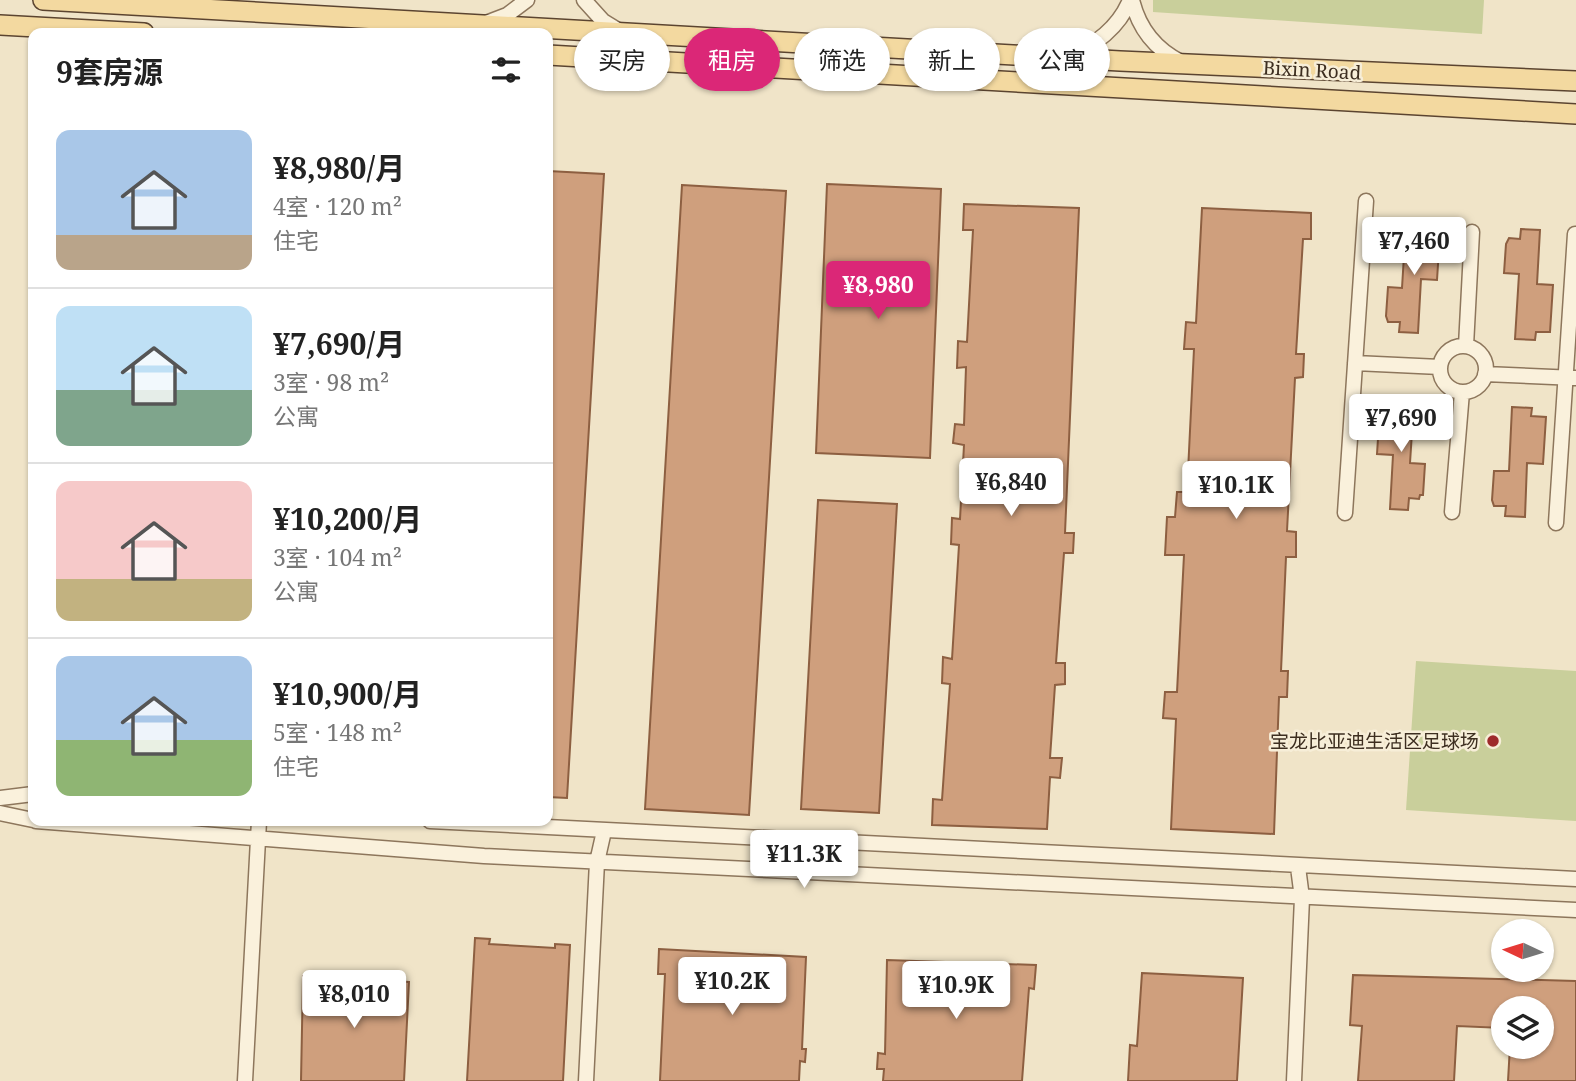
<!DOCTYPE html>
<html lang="zh">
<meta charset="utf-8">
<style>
:root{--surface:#fff;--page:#f2f2f2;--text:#222;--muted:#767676;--line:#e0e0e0;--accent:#db2777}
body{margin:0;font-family:"Noto Serif","Noto Sans SC",serif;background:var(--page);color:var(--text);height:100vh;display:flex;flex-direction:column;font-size:26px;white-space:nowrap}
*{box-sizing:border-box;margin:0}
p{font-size:23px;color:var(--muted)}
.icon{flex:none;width:38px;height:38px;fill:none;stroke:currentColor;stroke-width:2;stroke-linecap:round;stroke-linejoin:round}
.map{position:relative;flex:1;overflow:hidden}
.sheet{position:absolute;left:28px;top:28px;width:525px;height:798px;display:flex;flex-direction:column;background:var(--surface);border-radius:14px;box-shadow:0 2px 5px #0004}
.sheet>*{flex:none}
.hud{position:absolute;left:574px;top:28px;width:665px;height:63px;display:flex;gap:14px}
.needle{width:46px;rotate:274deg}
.controls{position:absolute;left:1491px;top:919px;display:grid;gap:14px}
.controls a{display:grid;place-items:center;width:63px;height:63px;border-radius:50%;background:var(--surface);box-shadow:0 2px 5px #0004;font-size:35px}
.price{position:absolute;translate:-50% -60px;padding:0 16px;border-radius:7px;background:#fff;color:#222;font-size:23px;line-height:46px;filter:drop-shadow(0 2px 4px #0008)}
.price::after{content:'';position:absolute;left:50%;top:42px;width:21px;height:16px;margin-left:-10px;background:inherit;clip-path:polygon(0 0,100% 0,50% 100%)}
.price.selected{background:var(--accent);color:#fff}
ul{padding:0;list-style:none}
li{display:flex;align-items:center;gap:21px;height:175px;padding:0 28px}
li+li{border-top:2px solid var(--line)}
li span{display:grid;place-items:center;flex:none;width:196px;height:140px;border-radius:14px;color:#555}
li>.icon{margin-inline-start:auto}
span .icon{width:84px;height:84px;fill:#fffc;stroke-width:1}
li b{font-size:30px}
h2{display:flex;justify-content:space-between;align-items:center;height:84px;padding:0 28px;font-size:30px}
.tag{padding:0 24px;border-radius:32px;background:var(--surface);box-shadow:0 2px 5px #0004;font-size:24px;line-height:63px}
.tag.selected{background:var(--accent);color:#fff}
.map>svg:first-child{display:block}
</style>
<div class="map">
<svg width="1576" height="1081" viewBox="0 0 1576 1081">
<rect width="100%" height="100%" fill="#f0e4c8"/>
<path fill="#c9cf9b" d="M1153,0H1484L1482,34L1153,12Z
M1416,661L1576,671V821L1406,810Z"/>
<path fill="#cf9f7d" stroke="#8d5f41" stroke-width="2" d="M548,171L604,174L567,798L548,797Z
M827,184L941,189L930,458L816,453Z
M682,185L786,191L749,815L645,809Z
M964,204L1079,208L1065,533H1074L1073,553H1064L1056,663H1065V684L1055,685L1050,758H1062L1060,778L1050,777L1047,829L932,825L933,799L942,800L950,684L942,683L943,657L952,659L959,545L951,544L952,518L960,519L964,445L953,443L955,424L964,425L966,367L957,368L958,341L967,342L973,230H963Z
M1202,208L1311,213V239H1303L1296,354H1304L1303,377L1295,378L1287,531L1296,532V557H1286L1281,671H1288L1287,697H1279L1274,834L1171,829L1176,719L1163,718L1165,692H1177L1184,555H1165L1167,517H1175L1177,492H1187L1194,349H1184L1186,322L1196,323Z
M1406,223L1426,224L1425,233H1440L1437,280L1421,279L1418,333L1399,332L1400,322H1388L1386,316L1388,287L1402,288Z
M1521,229L1540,230L1537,284L1553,285L1550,332H1536L1535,340L1515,339L1519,274L1504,273L1506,244L1509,238L1520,239Z
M1395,400L1414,401L1410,463L1425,464L1423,495H1420L1419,499L1409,498L1408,510L1390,509L1393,455L1377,454L1380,408L1394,409Z
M1512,407L1532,408L1531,416L1546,417L1543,464L1527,463L1525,517L1505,516L1506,506H1494L1492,500L1494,471H1509Z
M818,500L897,504L879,813L801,809Z
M475,938L490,939L489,944L555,948V944L570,945L563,1081H467Z
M659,949L806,957L802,1049H806L805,1062L800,1061L799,1081H660L665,974H658Z
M887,960L1036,965L1034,989L1029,988L1022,1081H883L884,1069H877L878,1053L885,1054Z
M1142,973L1243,978L1237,1081H1128L1130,1045L1137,1046Z
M1353,975L1576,981V1081H1508L1510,1046H1542V1008H1503V1028L1457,1026L1454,1081H1358L1362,1026L1350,1025Z
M303,976L409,982L404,1081H301Z"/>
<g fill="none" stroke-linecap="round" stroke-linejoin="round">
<defs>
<path id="minor" d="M584,0L603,21L621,32
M1132,0C1139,29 1155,49 1181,62
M486,23L507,15L527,0
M1068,56C1095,46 1119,27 1130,0
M1466,346L1472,232
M1440 369a23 23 0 1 1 46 0a23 23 0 1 1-46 0Z
M1355,363L1440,367
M1485,374L1576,378
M1452,512L1462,392
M1345,513L1366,201
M1556,523L1575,234
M0,798L33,794
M0,813L33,820
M36,821L484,856L1576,910
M430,821L1576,879
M245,1081L259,821
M586,1081L597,862L604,831
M1294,1081L1302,898L1298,867"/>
<path id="major" d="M43,0L1120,61L1576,81
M0,25L144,33
M548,55L1576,114"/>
</defs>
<use href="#minor" stroke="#8d765c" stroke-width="17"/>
<use href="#major" stroke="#5b4430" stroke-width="22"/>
<use href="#minor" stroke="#faf1dc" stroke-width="14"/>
<use href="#major" stroke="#f3d9a0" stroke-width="19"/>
</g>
<circle fill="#9e2a2b" stroke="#f7eed8" stroke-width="2.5" cx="1493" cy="741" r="7"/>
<g text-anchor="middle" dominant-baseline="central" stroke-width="5" stroke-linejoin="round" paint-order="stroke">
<g font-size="19" fill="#3d2e20" stroke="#f7eed8">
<text transform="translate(1312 70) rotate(3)">Bixin Road</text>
</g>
<g font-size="19" fill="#3d2e20" stroke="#f7eed8" text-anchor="end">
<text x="1479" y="741">宝龙比亚迪生活区足球场</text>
</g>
</g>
</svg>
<div class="controls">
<a><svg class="needle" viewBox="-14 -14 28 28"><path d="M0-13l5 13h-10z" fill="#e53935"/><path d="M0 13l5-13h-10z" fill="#767676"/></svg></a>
<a><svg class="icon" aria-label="layers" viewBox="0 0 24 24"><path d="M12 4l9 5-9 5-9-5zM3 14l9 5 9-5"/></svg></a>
</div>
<b class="price" style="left:1414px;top:277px">¥7,460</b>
<b class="price selected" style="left:878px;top:321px">¥8,980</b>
<b class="price" style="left:1401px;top:454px">¥7,690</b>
<b class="price" style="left:1011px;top:518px">¥6,840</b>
<b class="price" style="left:1236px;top:521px">¥10.1K</b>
<b class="price" style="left:804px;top:890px">¥11.3K</b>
<b class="price" style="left:732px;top:1017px">¥10.2K</b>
<b class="price" style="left:956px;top:1021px">¥10.9K</b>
<b class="price" style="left:354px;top:1030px">¥8,010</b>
<div class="hud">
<a class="tag">买房</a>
<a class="tag selected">租房</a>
<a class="tag">筛选</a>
<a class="tag">新上</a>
<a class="tag">公寓</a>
</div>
<section class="sheet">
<h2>9套房源<svg class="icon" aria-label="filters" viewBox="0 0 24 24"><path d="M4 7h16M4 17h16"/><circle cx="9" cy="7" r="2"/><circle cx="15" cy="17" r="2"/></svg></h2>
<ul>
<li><span style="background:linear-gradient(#a9c7e8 75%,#b9a48a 0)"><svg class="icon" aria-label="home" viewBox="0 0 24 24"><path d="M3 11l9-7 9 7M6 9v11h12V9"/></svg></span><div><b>¥8,980/月</b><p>4室 · 120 m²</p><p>住宅</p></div></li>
<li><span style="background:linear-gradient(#bfe0f5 60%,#7fa58c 0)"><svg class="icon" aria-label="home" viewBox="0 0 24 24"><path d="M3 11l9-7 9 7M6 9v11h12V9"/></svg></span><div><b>¥7,690/月</b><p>3室 · 98 m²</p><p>公寓</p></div></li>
<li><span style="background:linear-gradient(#f6c9c9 70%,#c2b280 0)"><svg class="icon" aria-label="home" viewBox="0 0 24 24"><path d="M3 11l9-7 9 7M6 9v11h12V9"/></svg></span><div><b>¥10,200/月</b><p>3室 · 104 m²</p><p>公寓</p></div></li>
<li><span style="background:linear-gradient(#a9c7e8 60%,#8fb573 0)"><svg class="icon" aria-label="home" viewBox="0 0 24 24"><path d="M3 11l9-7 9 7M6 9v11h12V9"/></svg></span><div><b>¥10,900/月</b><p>5室 · 148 m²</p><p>住宅</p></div></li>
</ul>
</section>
</div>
